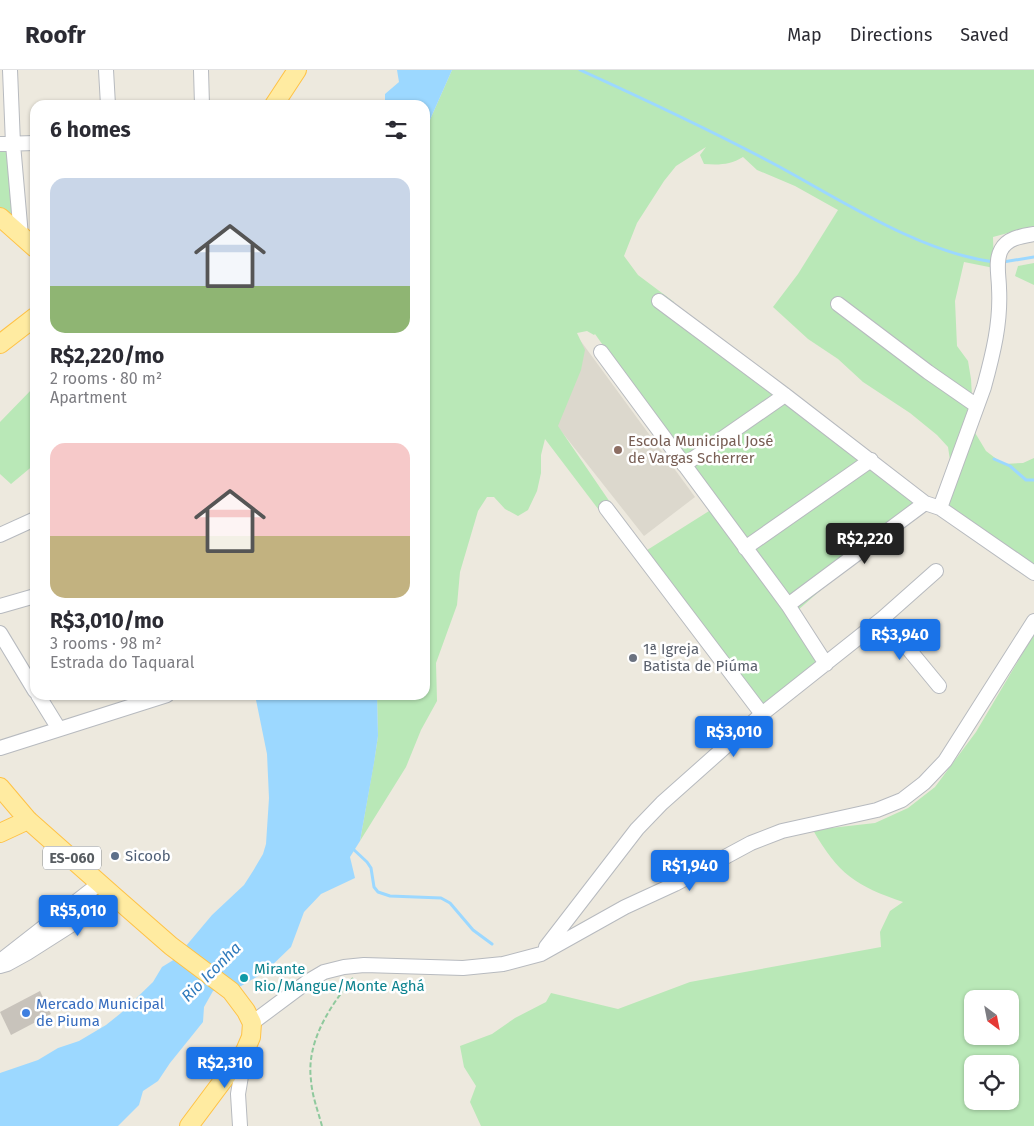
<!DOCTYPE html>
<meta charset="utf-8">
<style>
:root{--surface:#fff;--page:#f7f7f7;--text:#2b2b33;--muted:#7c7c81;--line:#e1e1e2;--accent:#1a73e8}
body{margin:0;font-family:"Fira Sans",sans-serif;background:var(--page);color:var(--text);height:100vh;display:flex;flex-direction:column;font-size:19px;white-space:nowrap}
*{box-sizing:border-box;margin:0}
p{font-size:16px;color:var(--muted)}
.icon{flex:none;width:28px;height:28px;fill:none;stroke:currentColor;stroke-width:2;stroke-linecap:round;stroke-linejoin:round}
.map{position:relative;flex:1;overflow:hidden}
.side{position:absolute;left:30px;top:30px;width:400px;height:600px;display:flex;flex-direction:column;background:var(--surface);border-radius:15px;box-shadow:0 1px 4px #0004}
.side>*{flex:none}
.needle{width:32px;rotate:148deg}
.tools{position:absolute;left:964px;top:920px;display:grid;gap:10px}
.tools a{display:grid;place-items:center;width:55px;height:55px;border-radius:10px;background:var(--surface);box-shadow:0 1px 4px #0004;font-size:25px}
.price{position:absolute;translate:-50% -42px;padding:0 11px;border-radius:5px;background:var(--accent);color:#fff;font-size:16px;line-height:32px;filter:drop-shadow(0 1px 2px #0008)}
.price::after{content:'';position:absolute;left:50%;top:30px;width:15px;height:11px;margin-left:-8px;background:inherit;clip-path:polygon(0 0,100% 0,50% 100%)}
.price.current{background:#222;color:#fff}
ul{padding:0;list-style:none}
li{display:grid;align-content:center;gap:10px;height:265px;padding:0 20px}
li span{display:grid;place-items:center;height:155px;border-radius:15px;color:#555}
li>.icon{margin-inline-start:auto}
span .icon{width:90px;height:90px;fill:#fffc;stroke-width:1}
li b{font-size:21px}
h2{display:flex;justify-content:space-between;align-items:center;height:60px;padding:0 20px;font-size:21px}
header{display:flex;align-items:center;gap:30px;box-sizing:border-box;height:70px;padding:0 25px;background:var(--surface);border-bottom:1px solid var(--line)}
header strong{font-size:24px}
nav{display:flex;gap:28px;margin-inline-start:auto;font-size:18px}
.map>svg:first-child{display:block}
</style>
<header>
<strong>Roofr</strong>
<nav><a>Map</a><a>Directions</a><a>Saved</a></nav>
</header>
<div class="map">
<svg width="1034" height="1056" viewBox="0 0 1034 1056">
<rect width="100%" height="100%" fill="#ede9de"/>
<path fill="#dcd8cd" d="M580,270L695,427L644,466L539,333Z"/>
<path fill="#b9e8b7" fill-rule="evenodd" d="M452,0H1034V156L993,167L994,198L964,192L955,231L957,276L968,291L971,309L974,361L986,381L1003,394L1023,393L1034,388V508L942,435L952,403L948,377L937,365L910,343L863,312L838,289L808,269L773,237L798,204L838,140L795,116L757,100L743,87C730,95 719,95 704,94L700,85L706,77L676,96L664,111L637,153L624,186L638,205L674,232V244L918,434L797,541L822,600L759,651L545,369L541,385V403L537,421L528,440L518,446L505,439L494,427H487L478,441L460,502L457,535L436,593L437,631L421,660L406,697L360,771L375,686L378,666L377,625H425V61ZM587,261L594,265L595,264L717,436L644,482L558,356L581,300L585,280L577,263Z
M0,76H12L15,151L0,137Z
M1034,193V215L1015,206L1018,196Z
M33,318L35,319V394L11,414L0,404V352Z
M1034,564V1056H481L470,1032L476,1016L464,997L460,976L492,964L515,948L546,932L551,923L618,939L690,912L881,877L880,862L890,841L903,832C856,816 838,804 813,760L875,753L908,738L935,717L976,662ZM972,929H1010V966H972ZM972,994H1010V1031H972Z"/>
<path fill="#9cd8ff" d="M397,0H452L425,61V35H385V24L399,12Z
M255,625H377L378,666L374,693L360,771L350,787L355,808L321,824L304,842L291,877L265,902L241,916L213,921L204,937L203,952L170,993L158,1011L143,1021L139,1035L118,1056H0V1003L38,990L58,978L79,971L106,955L121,943L153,912L162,897L175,889L212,845L244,815L253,801L263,784L266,774L269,728L267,684Z"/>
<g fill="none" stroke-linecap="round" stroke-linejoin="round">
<path stroke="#9cd8ff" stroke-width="3" d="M580,0C646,30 712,61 776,95C841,130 919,182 994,192
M1003,192L1034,187
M994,389L1010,396L1026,410H1034
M352,778L367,792L371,798L374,817L378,822L390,826L441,828L450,833L473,860L492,874"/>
</g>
<path fill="#c8c3bb" d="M40,921L51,944L11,965L0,942Z"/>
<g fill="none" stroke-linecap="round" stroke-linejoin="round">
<defs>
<path id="minor" d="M10,0L13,74L21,166
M106,0L108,35
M201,0L202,35
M0,74L35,73
M659,231L785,325L925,433L940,438L1034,503
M838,234L928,302L977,336
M601,282L788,535L826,594
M684,395L785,325
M606,438L762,644
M940,438L984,317C993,284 1001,252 999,218C999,207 995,191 1001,180C1007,168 1022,166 1034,164
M0,465L35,449
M745,478L871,390
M788,535L925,433
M0,536L35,526
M883,548L939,616
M0,563L35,621
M38,625L59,659
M0,678L167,625
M546,877L637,759L662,733L762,644L883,548L936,501
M4,888L100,813
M0,896L7,894L27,883L115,827
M252,953L307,912L324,902L344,897L364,895L463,898L503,894L541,884L625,837L675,814L751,773L782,761L877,740L902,730L924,713L945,691L1034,551
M240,1056L238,1024L245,982"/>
<path id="major" d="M274,35L297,0
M0,147L35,178
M0,274L35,247
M0,717L28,750L115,827L171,876L231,921L246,941L252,953L251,967L245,981L189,1056
M0,763L28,750"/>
</defs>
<use href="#minor" stroke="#b7babf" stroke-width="16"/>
<use href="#major" stroke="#ffc245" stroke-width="20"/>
<path stroke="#8fc99d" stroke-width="2" stroke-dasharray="5 2.5" stroke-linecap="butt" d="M322,1056C318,1041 312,1026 311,1010C306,972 330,936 353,908"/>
<use href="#minor" stroke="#fff" stroke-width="14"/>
<use href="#major" stroke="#ffeba1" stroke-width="18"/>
</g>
<circle fill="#8d6e63" stroke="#fff" stroke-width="2" cx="618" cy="380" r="5"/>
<circle fill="#6b7280" stroke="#fff" stroke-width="2" cx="633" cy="588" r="5"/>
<circle fill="#5c6f8a" stroke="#fff" stroke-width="2" cx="115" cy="786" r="5"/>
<circle fill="#0f9aa8" stroke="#fff" stroke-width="2" cx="244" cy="908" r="5"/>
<circle fill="#3f7fe0" stroke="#fff" stroke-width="2" cx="26" cy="943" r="5"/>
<g text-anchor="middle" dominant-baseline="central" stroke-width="5" stroke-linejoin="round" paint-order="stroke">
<rect fill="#fff" stroke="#898d90" stroke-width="1" x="43" y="776.5" width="58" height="23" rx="4"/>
<g font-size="14" font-weight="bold" fill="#575c61">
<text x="72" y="788">ES-060</text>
</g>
<g font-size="15" fill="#785e54" stroke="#fff" text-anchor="start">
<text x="628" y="371">Escola Municipal José<tspan x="628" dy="17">de Vargas Scherrer</tspan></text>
</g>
<g font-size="15" fill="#5b616d" stroke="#fff" text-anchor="start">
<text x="643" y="579">1ª Igreja<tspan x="643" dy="17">Batista de Piúma</tspan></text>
</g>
<g font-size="15" fill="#4e5e75" stroke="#fff" text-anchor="start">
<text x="125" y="786">Sicoob</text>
</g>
<g font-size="15" fill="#0d838f" stroke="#fff" text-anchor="start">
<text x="254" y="899">Mirante<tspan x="254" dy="17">Rio/Mangue/Monte Aghá</tspan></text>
</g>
<g font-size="15" fill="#366cbe" stroke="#fff" text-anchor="start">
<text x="36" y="934">Mercado Municipal<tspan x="36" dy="17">de Piuma</tspan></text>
</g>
<g font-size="16" font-style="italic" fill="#2f7abc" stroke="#fff">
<text transform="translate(211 902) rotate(-45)">Rio Iconha</text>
</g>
</g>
</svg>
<div class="tools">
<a><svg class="needle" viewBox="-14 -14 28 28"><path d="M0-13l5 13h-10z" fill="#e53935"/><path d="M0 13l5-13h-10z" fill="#7c7c81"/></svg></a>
<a><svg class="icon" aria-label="locate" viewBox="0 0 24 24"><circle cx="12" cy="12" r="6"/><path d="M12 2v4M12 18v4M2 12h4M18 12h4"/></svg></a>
</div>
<b class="price current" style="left:865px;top:495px">R$2,220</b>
<b class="price" style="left:900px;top:591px">R$3,940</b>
<b class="price" style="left:734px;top:688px">R$3,010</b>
<b class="price" style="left:690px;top:822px">R$1,940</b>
<b class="price" style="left:78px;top:867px">R$5,010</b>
<b class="price" style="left:225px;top:1019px">R$2,310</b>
<section class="side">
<h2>6 homes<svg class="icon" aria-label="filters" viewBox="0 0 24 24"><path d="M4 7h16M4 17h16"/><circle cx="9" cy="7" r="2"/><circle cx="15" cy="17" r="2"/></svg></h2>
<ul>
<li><span style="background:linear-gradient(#c9d6e8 70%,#8fb573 0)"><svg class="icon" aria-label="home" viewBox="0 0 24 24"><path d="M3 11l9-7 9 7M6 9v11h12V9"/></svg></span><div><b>R$2,220/mo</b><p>2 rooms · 80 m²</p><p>Apartment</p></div></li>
<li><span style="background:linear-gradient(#f6c9c9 60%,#c2b280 0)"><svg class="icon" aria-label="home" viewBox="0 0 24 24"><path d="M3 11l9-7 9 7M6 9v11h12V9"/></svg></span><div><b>R$3,010/mo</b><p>3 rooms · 98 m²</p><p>Estrada do Taquaral</p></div></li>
</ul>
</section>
</div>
